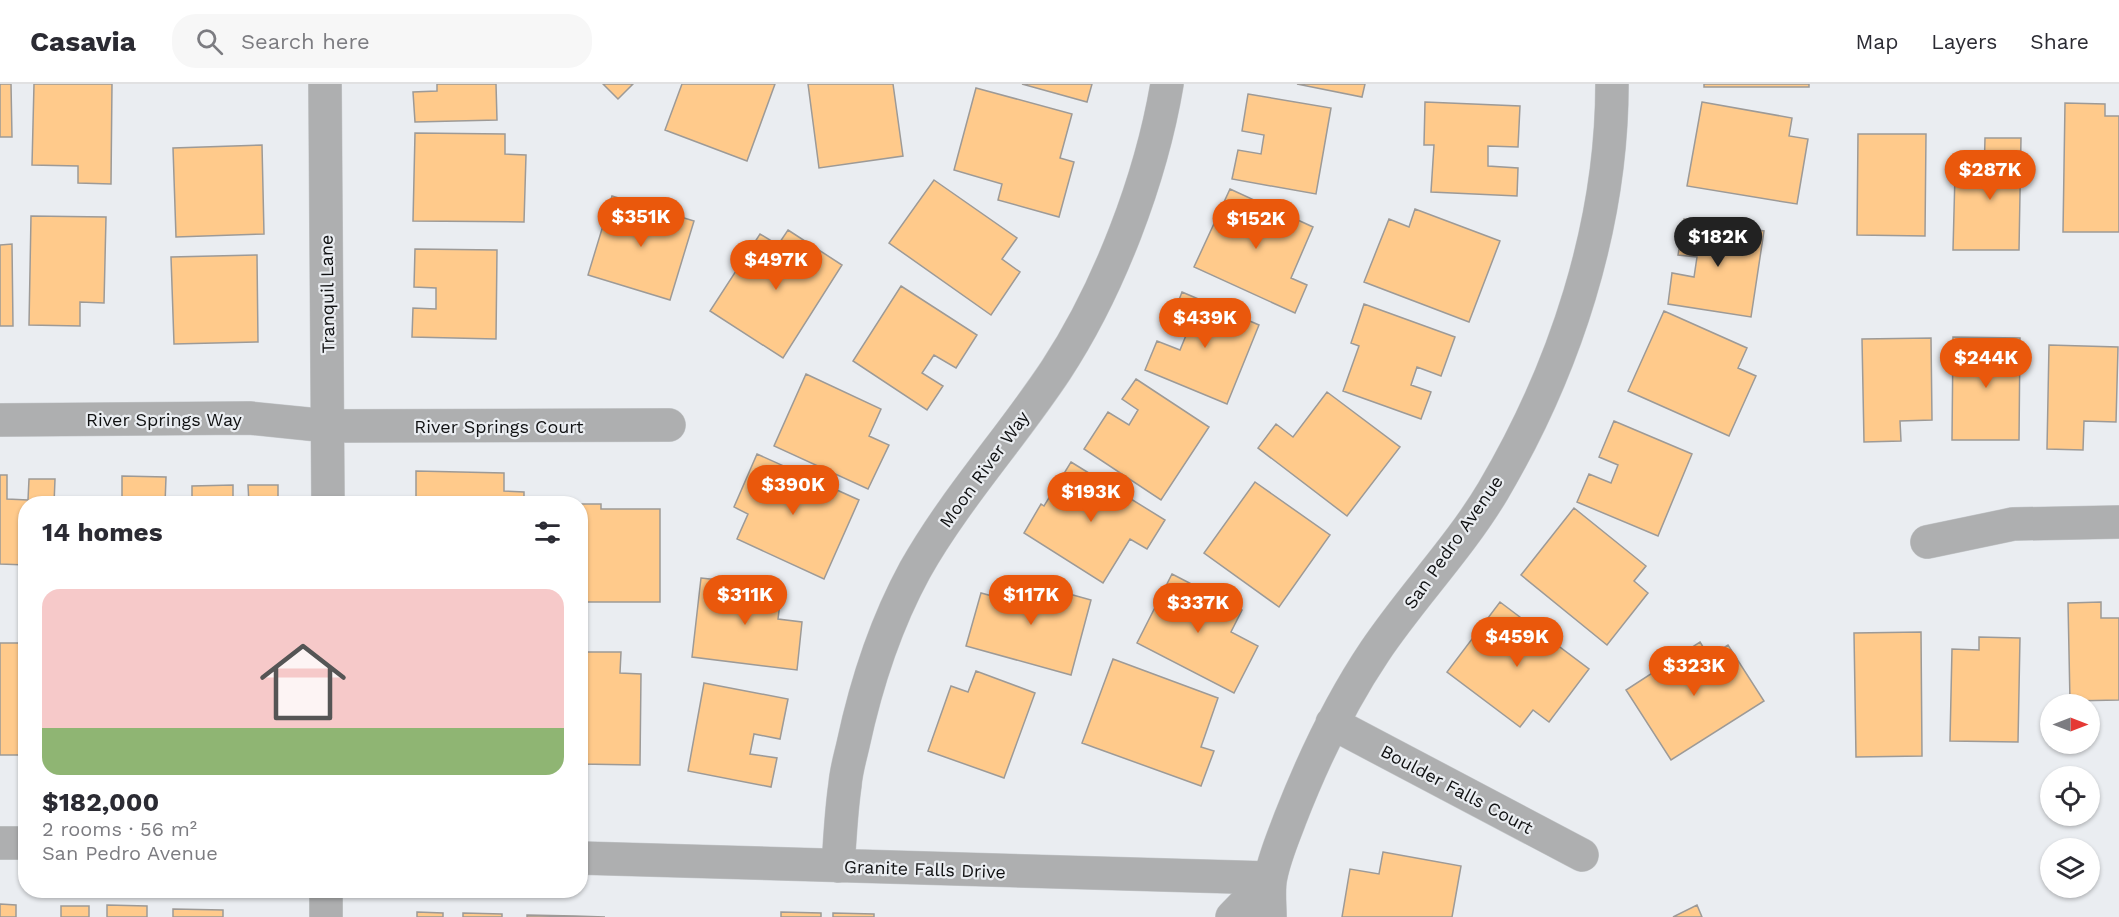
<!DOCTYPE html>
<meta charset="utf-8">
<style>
:root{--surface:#fff;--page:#f7f7f7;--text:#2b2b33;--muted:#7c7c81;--line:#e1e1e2;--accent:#ea580c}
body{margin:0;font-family:"Work Sans",sans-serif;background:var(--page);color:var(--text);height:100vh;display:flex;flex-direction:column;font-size:22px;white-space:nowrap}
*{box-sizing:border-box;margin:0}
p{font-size:20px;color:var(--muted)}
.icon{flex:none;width:33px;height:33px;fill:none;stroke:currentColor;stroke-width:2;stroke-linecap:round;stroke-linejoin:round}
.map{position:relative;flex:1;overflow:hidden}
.details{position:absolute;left:18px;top:412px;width:570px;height:402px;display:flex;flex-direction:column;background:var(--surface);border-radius:24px;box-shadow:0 2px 4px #0004}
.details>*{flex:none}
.needle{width:39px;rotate:90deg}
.fabs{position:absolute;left:2040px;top:610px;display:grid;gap:12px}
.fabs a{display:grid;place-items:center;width:60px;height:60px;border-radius:50%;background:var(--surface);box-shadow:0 2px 4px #0004;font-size:30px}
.price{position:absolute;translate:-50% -51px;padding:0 14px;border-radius:21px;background:var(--accent);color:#fff;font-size:20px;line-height:39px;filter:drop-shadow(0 2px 3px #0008)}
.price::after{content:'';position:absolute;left:50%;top:36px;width:18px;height:14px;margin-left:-9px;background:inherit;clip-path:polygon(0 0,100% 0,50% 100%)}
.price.on{background:#222;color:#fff}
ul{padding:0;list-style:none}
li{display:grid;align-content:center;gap:12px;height:318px;padding:0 24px}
li span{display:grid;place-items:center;height:186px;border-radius:18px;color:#555}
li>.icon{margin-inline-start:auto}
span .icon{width:108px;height:108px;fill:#fffc;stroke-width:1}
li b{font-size:26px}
h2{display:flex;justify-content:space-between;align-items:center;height:72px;padding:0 24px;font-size:26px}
header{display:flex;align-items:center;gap:36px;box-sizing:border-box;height:84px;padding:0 30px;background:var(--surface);border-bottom:2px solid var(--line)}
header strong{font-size:28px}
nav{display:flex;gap:33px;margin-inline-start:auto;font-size:21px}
.search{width:420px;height:54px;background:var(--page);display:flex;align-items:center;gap:15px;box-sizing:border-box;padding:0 21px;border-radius:24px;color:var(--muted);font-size:22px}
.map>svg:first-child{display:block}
</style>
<header>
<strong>Casavia</strong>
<div class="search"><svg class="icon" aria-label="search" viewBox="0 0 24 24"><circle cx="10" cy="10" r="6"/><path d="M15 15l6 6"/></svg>Search here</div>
<nav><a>Map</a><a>Layers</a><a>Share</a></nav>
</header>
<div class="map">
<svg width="2119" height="833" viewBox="0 0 2119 833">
<rect width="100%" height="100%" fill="#eaedf1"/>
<path fill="#ffca8b" stroke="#9d9a97" stroke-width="1.5" d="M0,0H11L12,53H0Z
M34,0H112L111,100L78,99V82L32,81Z
M437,0H496L497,36L415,38L413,8L437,7Z
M603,0H633L618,15Z
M682,0H775L747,77L665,46Z
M808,0H893L903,72L819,84Z
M1022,0H1092L1087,18Z
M1297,0H1365L1362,13Z
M1704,0H1809V3H1704Z
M976,4L1072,30L1060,74L1074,78L1059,133L998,116L1002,100L954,86Z
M1248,10L1331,24L1316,110L1232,95L1238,66L1261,70L1264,51L1242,47Z
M1425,18L1520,22L1518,63L1488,62V82L1518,84L1517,112L1431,108L1434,61H1424Z
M1702,18L1792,34L1789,52L1808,55L1797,120L1687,102Z
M2065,19L2105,20V32H2119V148H2063Z
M415,49L505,50V70L526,71L524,138L413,137Z
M1858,50H1926L1925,152L1857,151Z
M1985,54H2021L2019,166H1953L1955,90L1984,91Z
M262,61L264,150L176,153L173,64Z
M934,96L1017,154L1002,175L1020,188L991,231L889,159Z
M1230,105L1313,143L1291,194L1307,201L1295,229L1194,183Z
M612,112L694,137L670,216L588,191Z
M1415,125L1500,157L1469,238L1364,198L1389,135L1409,143Z
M31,132L106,133L104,219L80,218V242L29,241Z
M1684,135L1764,147L1751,233L1668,220L1672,189L1694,193L1697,173L1678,171Z
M788,146L842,181L783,274L710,227L760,150L778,161Z
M12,160L13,242H0V161Z
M415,165L497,166L496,255L412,253L413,224L436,225V204L414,203Z
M257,171L258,258L174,260L171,173Z
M901,202L977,251L956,284L934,271L922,289L943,302L927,326L853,277Z
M1182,208L1259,241L1227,320L1145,286L1157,257L1180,266L1187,249L1169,242Z
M1364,220L1455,253L1441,292L1417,283L1411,301L1431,308L1421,335L1343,307L1359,262L1351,259Z
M1664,227L1747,264L1738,284L1756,292L1729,352L1628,307Z
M1953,253L2020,254L2019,356H1952Z
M1931,254L1932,336L1900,337L1901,357L1864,358L1862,255Z
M2049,261L2118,263L2116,338L2084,337L2083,366L2047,365Z
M806,290L881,325L869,352L889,361L868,405L774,362Z
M1136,295L1209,343L1161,416L1084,365L1108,328L1129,341L1138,326L1122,315Z
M1327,308L1400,363L1347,432L1258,364L1276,340L1293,353Z
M1614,337L1692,370L1658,452L1577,418L1589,390L1611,399L1618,381L1599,373Z
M757,370L859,416L824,495L737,455L748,430L734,423Z
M1071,378L1165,436L1147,465L1130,455L1103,499L1024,449L1041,420L1044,422Z
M416,387L504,389V407L524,408V420H413V414H416Z
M0,391H7V415L28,416L29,395H55L54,420H26V481L0,480Z
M122,392L166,393L165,420H122Z
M1255,398L1330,451L1279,523L1204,469Z
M233,401V420H192V402Z
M248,401H278V420H249Z
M572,420H601V425H660V518H580V420Z
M1574,424L1646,482L1634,497L1648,509L1607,561L1521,491Z
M1172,490L1242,526L1231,548L1258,562L1234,609L1137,559Z
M701,494L782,503L778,535L802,538L797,586L692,573Z
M1012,494L1091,516L1071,591L966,562L981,509L1007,516Z
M1500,518L1589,585L1549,638L1533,626L1520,643L1447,588Z
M2101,518V534H2119V616L2070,617L2068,519Z
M1921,548L1922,672L1856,673L1854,549Z
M1979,553L2020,554L2018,658L1950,657L1952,565L1979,566Z
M1700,558L1709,573L1728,561L1764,617L1671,676L1626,606Z
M0,559H26V671H0Z
M580,568H621L620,589L641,590L640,681L580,680Z
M1113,575L1218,614L1201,663L1214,667L1201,702L1082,659Z
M976,587L1035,609L1004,694L928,667L951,602L968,608Z
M704,599L788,615L780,655L754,650L750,670L777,674L771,703L688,687Z
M1383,768L1461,782L1452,833H1342L1350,785L1379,790Z
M0,820L16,821V833H0Z
M107,821L147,822V833H107Z
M1697,821L1702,833H1673Z
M61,822H89V833H61Z
M173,825L223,826V833H173Z
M417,828L443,829V833H417Z
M781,828L821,829V833H781Z
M463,829L502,830V833H463Z
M833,829L874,830V833H833Z
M527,831L575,832L605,833H527Z"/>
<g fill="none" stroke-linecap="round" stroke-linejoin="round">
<defs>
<path id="street" d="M325,0L328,420
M0,336L249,334L328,342L669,341
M1927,458L2013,440L2119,438
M1332,639L1582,771
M0,759H26
M580,774L1270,794
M838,782C840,755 841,728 845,701C846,687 850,674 853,661C866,600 885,541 915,486C955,415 1011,354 1056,286C1109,205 1151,95 1167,0
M326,807V833
M1232,833L1270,794
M1270,833C1270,820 1268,804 1271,792C1275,772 1283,754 1290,735C1313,676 1340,619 1375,567C1412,512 1459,464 1493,407C1565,285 1612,142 1612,0"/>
</defs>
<use href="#street" stroke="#c7cacd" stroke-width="34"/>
<use href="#street" stroke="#aeafb0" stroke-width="33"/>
</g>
<g text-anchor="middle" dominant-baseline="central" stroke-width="4.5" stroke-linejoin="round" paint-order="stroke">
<g font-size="18" fill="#0f1011" stroke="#eaedf1">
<text transform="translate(327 210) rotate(-91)">Tranquil Lane</text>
<text x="164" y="335">River Springs Way</text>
<text x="499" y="342">River Springs Court</text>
<text transform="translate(984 385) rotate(-54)">Moon River Way</text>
<text transform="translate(1453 458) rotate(-55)">San Pedro Avenue</text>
<text transform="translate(1457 705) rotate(28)">Boulder Falls Court</text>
<text transform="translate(925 785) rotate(2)">Granite Falls Drive</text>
</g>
</g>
</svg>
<div class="fabs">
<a><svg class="needle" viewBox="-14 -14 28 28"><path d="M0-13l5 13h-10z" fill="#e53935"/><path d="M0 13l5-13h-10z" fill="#7c7c81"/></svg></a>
<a><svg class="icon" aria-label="locate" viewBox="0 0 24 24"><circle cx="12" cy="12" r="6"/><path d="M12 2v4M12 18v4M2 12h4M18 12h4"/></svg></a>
<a><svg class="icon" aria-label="layers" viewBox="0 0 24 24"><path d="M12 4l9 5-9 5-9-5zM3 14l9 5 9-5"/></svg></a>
</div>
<b class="price" style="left:1990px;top:117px">$287K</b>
<b class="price" style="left:641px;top:164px">$351K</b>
<b class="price" style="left:1256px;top:166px">$152K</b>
<b class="price on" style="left:1718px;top:184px">$182K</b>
<b class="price" style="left:776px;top:207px">$497K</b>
<b class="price" style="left:1205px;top:265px">$439K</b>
<b class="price" style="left:1986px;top:305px">$244K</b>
<b class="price" style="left:793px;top:432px">$390K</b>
<b class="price" style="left:1091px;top:439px">$193K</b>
<b class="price" style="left:745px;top:542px">$311K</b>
<b class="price" style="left:1031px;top:542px">$117K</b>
<b class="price" style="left:1198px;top:550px">$337K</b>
<b class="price" style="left:1517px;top:584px">$459K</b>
<b class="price" style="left:1694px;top:613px">$323K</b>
<section class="details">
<h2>14 homes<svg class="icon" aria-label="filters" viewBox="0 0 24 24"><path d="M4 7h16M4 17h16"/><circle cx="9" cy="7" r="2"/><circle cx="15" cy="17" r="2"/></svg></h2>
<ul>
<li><span style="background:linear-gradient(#f6c9c9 75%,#8fb573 0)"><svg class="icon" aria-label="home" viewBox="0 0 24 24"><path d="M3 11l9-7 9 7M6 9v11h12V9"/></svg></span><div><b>$182,000</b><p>2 rooms · 56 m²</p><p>San Pedro Avenue</p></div></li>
</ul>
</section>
</div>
